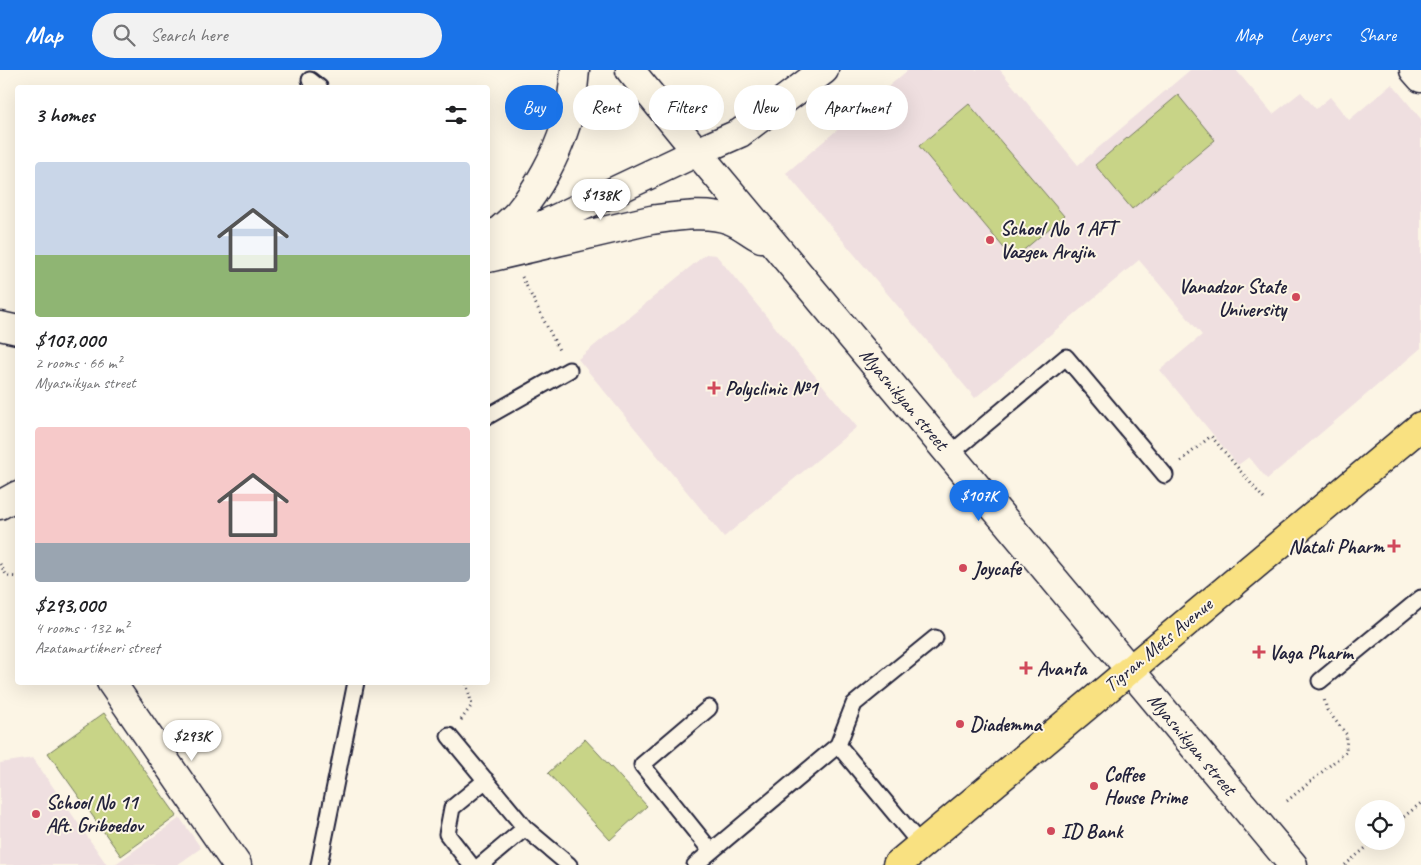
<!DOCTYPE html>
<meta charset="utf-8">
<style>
:root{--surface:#fff;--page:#f2f2f2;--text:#202124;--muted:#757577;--accent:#1a73e8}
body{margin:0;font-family:Caveat,sans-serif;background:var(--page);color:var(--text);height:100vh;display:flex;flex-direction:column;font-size:19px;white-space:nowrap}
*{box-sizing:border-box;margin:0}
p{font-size:16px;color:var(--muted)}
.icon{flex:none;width:28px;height:28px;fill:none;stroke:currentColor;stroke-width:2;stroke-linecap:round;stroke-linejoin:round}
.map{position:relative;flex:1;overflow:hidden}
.sheet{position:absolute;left:15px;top:15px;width:475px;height:600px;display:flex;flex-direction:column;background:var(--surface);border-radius:5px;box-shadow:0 5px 20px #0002}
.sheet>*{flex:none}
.guide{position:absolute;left:505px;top:15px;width:475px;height:45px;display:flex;gap:10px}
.tools{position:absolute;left:1355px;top:730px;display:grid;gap:10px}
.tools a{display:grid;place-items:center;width:50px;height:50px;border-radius:50%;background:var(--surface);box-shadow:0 5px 20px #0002;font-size:25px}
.price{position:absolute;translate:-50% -42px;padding:0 11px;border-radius:18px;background:#fff;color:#222;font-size:16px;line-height:32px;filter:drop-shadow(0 1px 2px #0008)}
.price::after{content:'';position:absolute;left:50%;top:30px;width:15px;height:11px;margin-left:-8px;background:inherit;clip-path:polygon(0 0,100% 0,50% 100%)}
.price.current{background:var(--accent);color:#fff}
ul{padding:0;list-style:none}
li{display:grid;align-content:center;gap:10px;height:265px;padding:0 20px}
li span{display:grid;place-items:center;height:155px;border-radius:5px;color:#555}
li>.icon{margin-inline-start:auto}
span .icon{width:90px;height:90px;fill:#fffc;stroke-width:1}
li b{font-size:21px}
h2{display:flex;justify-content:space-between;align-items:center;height:60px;padding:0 20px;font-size:21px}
.tag{padding:0 18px;border-radius:22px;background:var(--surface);box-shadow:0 5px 20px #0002;font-size:18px;line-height:45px}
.tag.current{background:var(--accent);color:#fff}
header{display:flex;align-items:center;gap:30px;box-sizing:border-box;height:70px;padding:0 25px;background:var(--accent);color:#fff}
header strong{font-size:24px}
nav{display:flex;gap:28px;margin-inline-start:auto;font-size:18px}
.search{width:350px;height:45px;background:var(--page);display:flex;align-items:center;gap:12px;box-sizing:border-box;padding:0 18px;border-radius:28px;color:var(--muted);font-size:19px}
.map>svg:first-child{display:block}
</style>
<header>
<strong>Map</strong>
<div class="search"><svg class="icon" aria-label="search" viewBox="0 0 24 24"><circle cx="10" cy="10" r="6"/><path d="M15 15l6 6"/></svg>Search here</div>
<nav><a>Map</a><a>Layers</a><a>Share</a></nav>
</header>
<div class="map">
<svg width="1421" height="795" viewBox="0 0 1421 795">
<rect width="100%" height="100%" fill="#fcf5e5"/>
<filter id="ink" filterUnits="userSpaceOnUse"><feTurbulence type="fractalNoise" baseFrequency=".02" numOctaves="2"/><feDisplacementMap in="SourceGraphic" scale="10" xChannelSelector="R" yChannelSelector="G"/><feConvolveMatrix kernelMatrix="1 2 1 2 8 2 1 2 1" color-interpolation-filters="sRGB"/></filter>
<g filter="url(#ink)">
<path fill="#efdfe0" d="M908,0H1000L1078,95L1190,0H1236L1273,44L1301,22L1316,39L1330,27L1349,50L1392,14L1421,49V278L1267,409L1249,387L1238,395L1160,300L1202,265L1139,190L975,328L786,103Z
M706,184L716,185L857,357L724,467L578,289Z
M33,688L107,795H0V693Z
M180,748L201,778L177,795H114Z"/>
<path fill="#c8d487" stroke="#757b61" d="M1178,25L1215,70L1132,139L1095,95Z
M969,34L1064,146L1013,189L919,76Z
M104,643L177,746L121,786L48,683Z
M585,669L647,736L610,770L548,703Z"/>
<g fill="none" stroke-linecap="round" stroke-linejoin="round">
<defs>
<path id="lane" d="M310,10L320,18
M488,346L569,300
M950,384L1066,287L1165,405
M1320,611L1421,528
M709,638L642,695L711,781
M449,666L525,758
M838,675L854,634L935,568
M319,795L356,612
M471,795L447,764L452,738L486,710
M481,795L525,758L569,795
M695,795L838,675L921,775"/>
<path id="street" d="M1414,0L1421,8
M697,82L740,63L824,0
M0,256L18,260
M111,612L237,795"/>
<path id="secondary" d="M630,0L697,82L1293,795
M488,171C498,161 510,152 519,142C538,119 556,86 565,57C572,39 573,19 575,0
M509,171L697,82
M488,188L651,150C674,147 707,141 730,150C741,154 751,163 761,168
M0,435L18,425"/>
<path id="primary" d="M897,795L1421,356"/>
</defs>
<use href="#lane" stroke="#22223b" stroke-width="19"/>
<use href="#street" stroke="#22223b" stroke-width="31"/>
<use href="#secondary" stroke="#22223b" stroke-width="31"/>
<use href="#primary" stroke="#22223b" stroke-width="31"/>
<path stroke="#22223b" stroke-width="3" stroke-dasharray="1 4" stroke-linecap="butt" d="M522,207L560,282
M1181,391L1211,366L1264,429
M0,494L7,506L18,507
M461,650L472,635L466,612
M1287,731L1346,682L1347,665L1327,640L1324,629
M1396,753L1421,733
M1345,795L1374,771"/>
<use href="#lane" stroke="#fcf5e5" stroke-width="15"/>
<use href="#street" stroke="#fcf5e5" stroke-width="28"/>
<use href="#secondary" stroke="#fcf5e5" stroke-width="28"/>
<use href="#primary" stroke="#f9e181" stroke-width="28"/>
</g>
</g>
<g fill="#d1495b" stroke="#fcf5e5" stroke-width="2">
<circle cx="990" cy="170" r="5"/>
<circle cx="1296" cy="227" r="5"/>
<path d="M711.5 310.5h5v5h5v5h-5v5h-5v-5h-5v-5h5z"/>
<path d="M1391.5 468.5h5v5h5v5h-5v5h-5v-5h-5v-5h5z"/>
<circle cx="963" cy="498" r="5"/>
<path d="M1256.5 574.5h5v5h5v5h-5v5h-5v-5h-5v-5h5z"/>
<path d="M1023.5 590.5h5v5h5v5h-5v5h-5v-5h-5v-5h5z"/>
<circle cx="960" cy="654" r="5"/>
<circle cx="1094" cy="716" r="5"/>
<circle cx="36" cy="744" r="5"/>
<circle cx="1051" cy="761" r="5"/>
</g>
<g text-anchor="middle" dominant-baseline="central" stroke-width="4" stroke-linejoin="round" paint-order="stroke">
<g font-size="20" font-weight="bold" fill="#22223b" stroke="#fcf5e5" text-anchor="start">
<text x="1000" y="158">School No 1 AFT<tspan x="1000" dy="23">Vazgen Arajin</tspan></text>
<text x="1286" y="216" text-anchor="end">Vanadzor State<tspan x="1286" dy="23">University</tspan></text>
<text x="725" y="318">Polyclinic №1</text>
<text x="1384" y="476" text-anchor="end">Natali Pharm</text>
<text x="973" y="498">Joycafe</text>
<text x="1269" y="582">Vaga Pharm</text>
<text x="1037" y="598">Avanta</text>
<text x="970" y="654">Diademma</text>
<text x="1104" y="704">Coffee<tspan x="1104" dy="23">House Prime</tspan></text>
<text x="46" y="732">School No 11<tspan x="46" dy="23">Aft. Griboedov</tspan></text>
<text x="1061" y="761">ID Bank</text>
</g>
<g font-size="20" fill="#22223b" stroke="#fcf5e5">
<text transform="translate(904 329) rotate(50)">Myasnikyan street</text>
<text transform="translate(1158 575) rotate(-40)">Tigran Mets Avenue</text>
<text transform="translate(1192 674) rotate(50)">Myasnikyan street</text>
</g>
</g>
</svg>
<div class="tools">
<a><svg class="icon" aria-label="locate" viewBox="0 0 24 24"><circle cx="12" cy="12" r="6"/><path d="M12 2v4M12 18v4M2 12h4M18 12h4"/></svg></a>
</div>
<b class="price" style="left:601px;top:151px">$138K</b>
<b class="price current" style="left:979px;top:452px">$107K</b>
<b class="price" style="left:192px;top:692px">$293K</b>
<div class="guide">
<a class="tag current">Buy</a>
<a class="tag">Rent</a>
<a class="tag">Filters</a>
<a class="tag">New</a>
<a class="tag">Apartment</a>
</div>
<section class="sheet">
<h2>3 homes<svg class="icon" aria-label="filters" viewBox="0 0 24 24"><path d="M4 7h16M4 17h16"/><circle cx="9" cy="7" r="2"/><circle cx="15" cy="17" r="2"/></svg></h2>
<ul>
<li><span style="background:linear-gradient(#c9d6e8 60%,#8fb573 0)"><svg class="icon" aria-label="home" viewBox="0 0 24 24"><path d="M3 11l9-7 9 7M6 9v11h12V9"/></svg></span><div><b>$107,000</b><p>2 rooms · 66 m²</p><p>Myasnikyan street</p></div></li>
<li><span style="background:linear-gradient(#f6c9c9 75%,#9aa5b1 0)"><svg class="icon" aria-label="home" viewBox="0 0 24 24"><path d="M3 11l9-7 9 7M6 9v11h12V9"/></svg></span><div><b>$293,000</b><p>4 rooms · 132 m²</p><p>Azatamartikneri street</p></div></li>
</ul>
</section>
</div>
